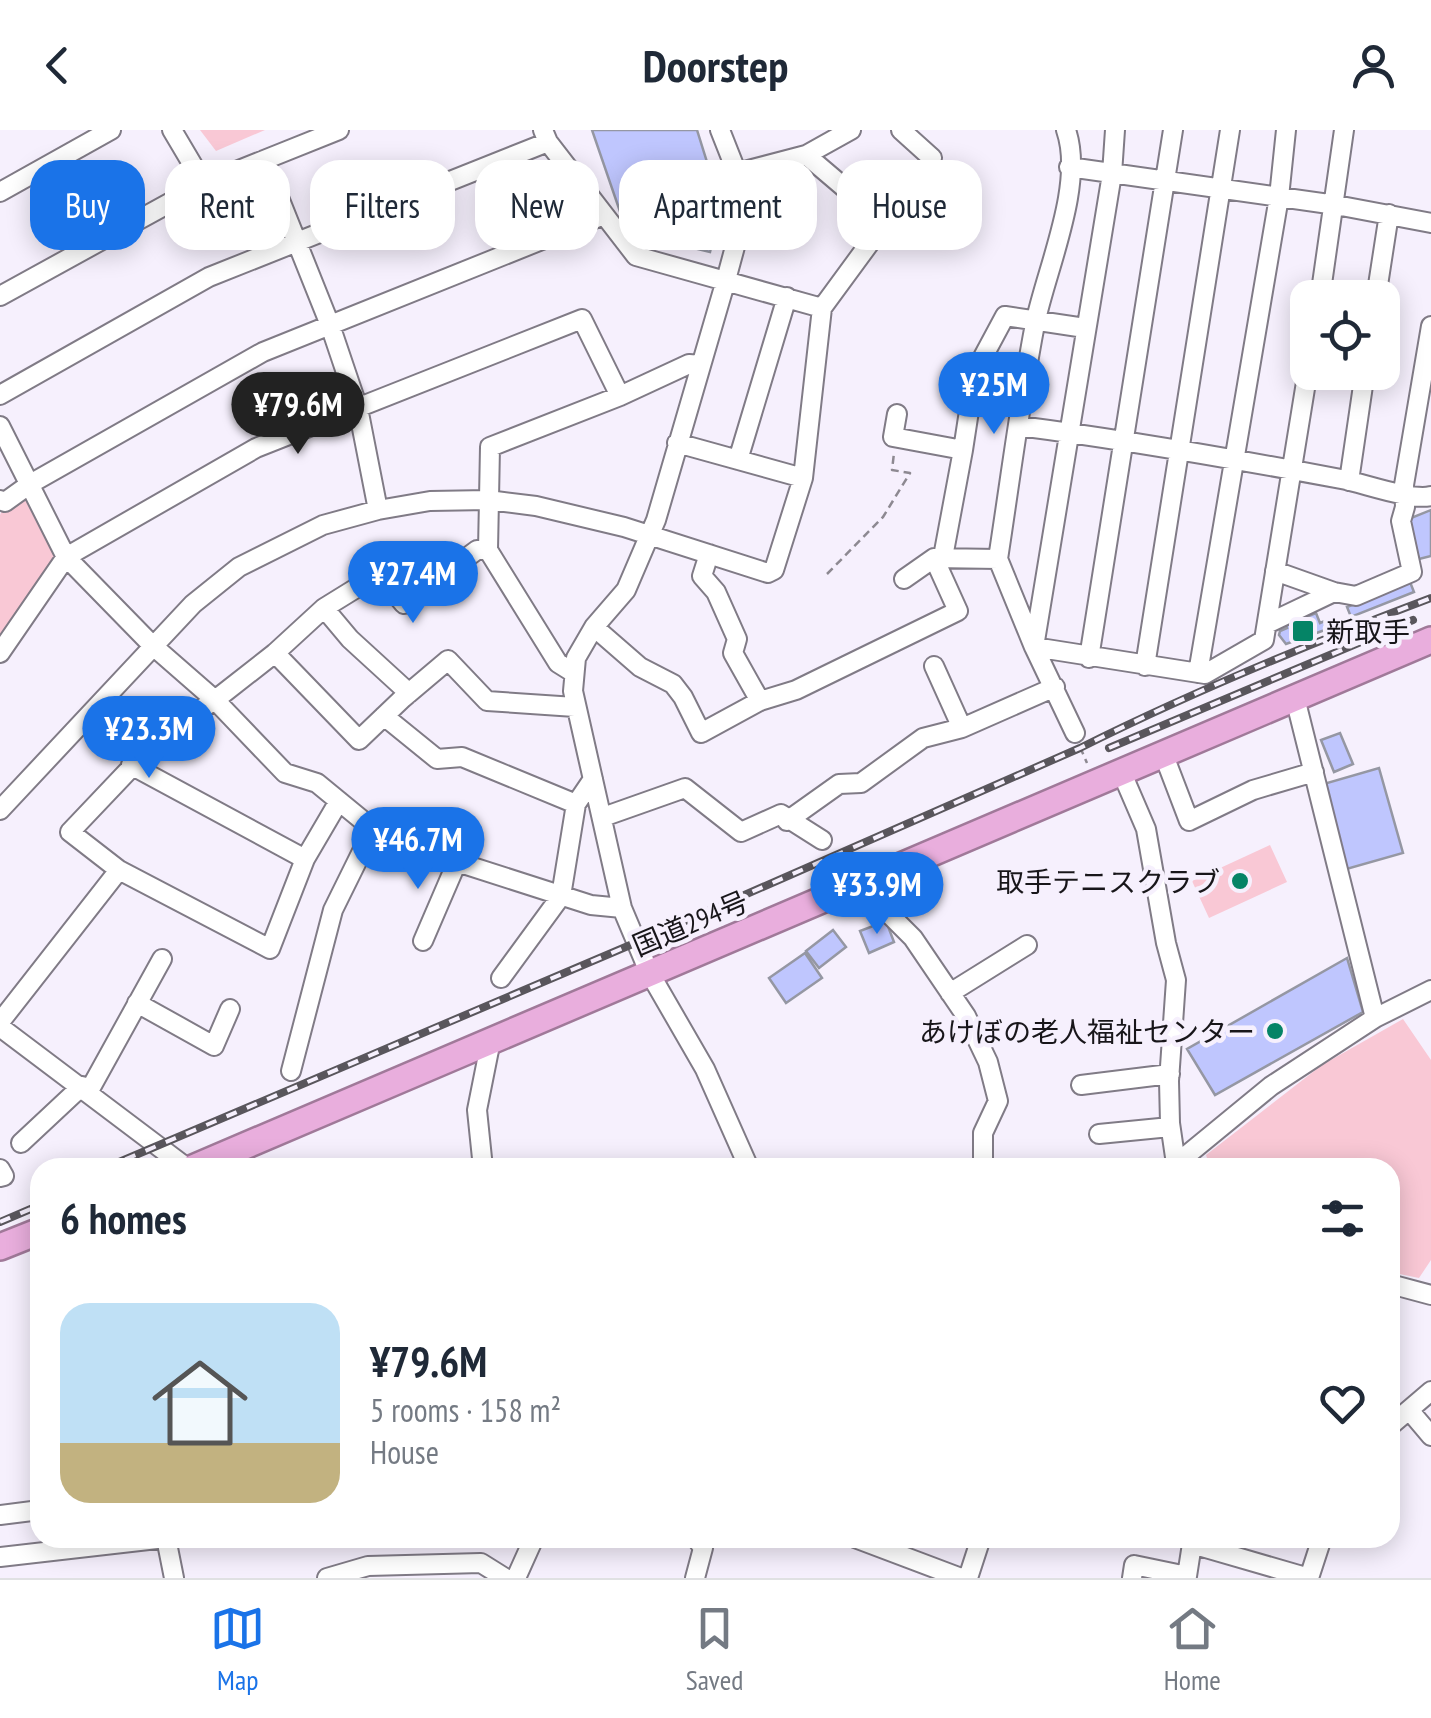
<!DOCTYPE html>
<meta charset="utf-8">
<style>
:root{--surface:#fff;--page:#f6f6f7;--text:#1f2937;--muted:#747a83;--line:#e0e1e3;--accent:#1a73e8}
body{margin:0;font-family:"PT Sans Narrow","Noto Sans JP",sans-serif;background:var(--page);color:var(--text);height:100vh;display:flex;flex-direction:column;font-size:38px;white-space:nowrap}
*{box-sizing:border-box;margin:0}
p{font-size:32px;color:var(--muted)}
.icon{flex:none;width:55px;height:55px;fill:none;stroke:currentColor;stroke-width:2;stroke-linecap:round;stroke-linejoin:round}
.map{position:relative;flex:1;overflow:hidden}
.details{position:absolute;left:30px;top:1028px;width:1370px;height:390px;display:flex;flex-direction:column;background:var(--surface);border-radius:30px;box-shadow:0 5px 25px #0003}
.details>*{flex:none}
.hud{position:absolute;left:30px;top:30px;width:1372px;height:90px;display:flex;gap:20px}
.fabs{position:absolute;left:1290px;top:150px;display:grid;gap:20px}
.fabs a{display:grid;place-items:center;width:110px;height:110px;border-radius:20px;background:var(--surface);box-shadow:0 5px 25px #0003;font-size:50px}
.price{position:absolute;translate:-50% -85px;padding:0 22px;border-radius:35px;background:var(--accent);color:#fff;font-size:32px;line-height:65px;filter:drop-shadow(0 2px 5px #0008)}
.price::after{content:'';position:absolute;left:50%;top:60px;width:30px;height:22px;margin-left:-15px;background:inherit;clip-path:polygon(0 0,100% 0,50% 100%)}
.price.active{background:#222;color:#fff}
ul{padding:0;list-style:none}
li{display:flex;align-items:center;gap:30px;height:250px;padding:0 30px}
li span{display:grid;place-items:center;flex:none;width:280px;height:200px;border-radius:30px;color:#555}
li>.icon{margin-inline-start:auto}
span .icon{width:120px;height:120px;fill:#fffc;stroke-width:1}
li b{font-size:42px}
h2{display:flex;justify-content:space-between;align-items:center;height:120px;padding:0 30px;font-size:42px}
.chip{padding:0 35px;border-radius:30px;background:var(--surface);box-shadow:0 5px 25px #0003;font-size:35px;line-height:90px}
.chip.active{background:var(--accent);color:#fff}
header{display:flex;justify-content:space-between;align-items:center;height:130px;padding:0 30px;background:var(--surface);font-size:45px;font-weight:700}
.tab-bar{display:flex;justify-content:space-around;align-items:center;height:140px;border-top:2px solid var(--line);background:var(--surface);font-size:28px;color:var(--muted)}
.tab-bar a{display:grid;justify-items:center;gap:5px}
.tab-bar .active{color:var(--accent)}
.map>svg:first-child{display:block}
</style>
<header><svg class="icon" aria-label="back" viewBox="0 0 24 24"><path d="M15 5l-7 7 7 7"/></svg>Doorstep<svg class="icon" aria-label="person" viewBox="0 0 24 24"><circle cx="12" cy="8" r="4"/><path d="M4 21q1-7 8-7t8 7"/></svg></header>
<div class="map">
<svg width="1431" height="1448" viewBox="0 0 1431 1448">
<rect width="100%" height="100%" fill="#f6f0fd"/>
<path fill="#f9c8d5" d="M200,0H265L216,21Z
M30,354L66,427L0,523V385L5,372Z
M1270,715L1287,752L1209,788L1192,751Z
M1403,889L1431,930V1130L1419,1148L1390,1142V1038L1210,1037L1206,1025L1322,935Z"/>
<path fill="#bfc6fe" stroke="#9597a3" stroke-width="2.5" d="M592,0H697L721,77L710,122L627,102Z
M1431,380V426L1419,429L1406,390Z
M1410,452L1414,462L1351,487L1347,477Z
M1316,483L1320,493L1332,488L1336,496L1286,514L1279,505L1280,501L1287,498L1286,495Z
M1340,603L1353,634L1334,642L1321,610Z
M1379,638L1403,723L1343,740L1320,655Z
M886,791L894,812L869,823L860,801Z
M833,800L846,817L819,838L806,821Z
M805,823L822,848L786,873L769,848Z
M1347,828L1363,882L1215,965L1187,919Z"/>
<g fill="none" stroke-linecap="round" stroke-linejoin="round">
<defs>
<path id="minor" d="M172,0L204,54
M543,0L548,12L636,126L822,178L803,348L677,313
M720,0L737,43L743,87L726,150L656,390L626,460L594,497L576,528L573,561L622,778L649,842L705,939L749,1038
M806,25L886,93
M264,30L330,195L358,278L378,380
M1069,37L1336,75L1431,93
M737,43L806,25L851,0
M0,62L111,0
M0,166L204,54L339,0
M1320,168L1344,0
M1376,168L1389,84
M822,178L932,28L901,0
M0,265L209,147L548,12
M897,284L893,307L963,320L975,242L1005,186L1085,198
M0,296L66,427L152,515L215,570L285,643L317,653L373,699L457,732L591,775L622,778
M1019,296C1127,310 1234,329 1341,349C1363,353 1411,371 1431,366
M738,330L787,167
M1349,351L1365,242
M0,370L5,372L30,354L263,222L604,85
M709,424L702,446L716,462L737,509L733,523L760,571
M943,427L963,320
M998,429C1010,351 1020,272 1035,194C1046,140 1085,55 1066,0
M1275,441L1334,462
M904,449L934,428L998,429L1034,517L1205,544L1264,510L1308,240
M324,478L379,444L404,474L477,420H488
M1267,494L1334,462L1356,466L1412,442L1401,391L1405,377L1404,355L1431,196
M594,497L640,537L673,554L683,567L701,603L760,571L796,560L958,481L934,428
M0,523L66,427L256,318L582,189L620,266
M275,523L324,478L350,509L409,563
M1089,528L1173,0
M934,536L962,598
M1145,536L1230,0
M574,543L558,533L488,420L490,317L620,266L689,234L701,235
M1198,543L1279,67L1286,0
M1295,568L1375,888L1431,860
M384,586L437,629L462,627L576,674L593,649
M1075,603L1034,517L1112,44L1115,0
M1163,623L1189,691L1253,660L1314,642
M131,635L305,729
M1121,641L1146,699L1166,813L1176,850L1169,951L1170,993L1176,1034L1169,1038
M0,680L193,474L239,437L323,395L378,380L430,371L488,370L536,376L624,397L768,443L774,440L803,348
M603,687L685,658L741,702L781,684L822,710
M787,691L839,654L861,653L923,608L962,598L1055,557
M119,740L70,702L164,603L215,570L275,523L359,610L403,568L448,530L487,571L575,577
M859,754L913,808L966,886L988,932L998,971L983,1003V1038
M423,811L457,732
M501,848L561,766L576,674
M950,863L1027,815
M137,873L214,916L230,879
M0,892L119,740L270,819L305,729L339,671
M0,897L187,1038
M291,941L333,780L373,699
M1081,955L1170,944
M89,961L162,829
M1099,1004L1170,997
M21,1013L82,956
M483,1038L477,980L491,910
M1177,1038L1176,1034L1271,956L1375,888
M0,1039L4,1046L0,1047
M1390,1154L1431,1165
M1409,1280L1431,1306
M1390,1296L1431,1261
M0,1385L40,1380
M166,1408L174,1448
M855,1408L961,1448
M0,1427L166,1408
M327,1448L368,1436L481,1433L505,1448
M516,1448L534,1408
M695,1448L703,1418L696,1408
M968,1448L981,1408
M1132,1448L1134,1435L1187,1446L1192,1414L1309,1448L1322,1408"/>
<path id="highway" d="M193,1038L1431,510
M0,1117L40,1101"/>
</defs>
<use href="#minor" stroke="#807b86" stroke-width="22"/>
<use href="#highway" stroke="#a07999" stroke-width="30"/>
<path stroke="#8d8991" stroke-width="2.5" stroke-dasharray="8 5" stroke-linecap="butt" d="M827,444L883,387L910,343L892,340L894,323
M1080,617L1087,633"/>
<use href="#minor" stroke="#fff" stroke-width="18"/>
<use href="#highway" stroke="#e9aedd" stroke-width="25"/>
<defs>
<path id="rail" d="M1109,618L1413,490
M105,1038L635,813L1080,618C1194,561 1311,513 1431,468
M0,1092L40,1075"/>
</defs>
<use href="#rail" stroke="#59565c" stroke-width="8"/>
<use href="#rail" stroke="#f6f0fd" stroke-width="4" stroke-dasharray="11" stroke-linecap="butt"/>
</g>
<g fill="#058466" stroke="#f6f0fd" stroke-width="4">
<rect x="1291" y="489" width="24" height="24" rx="5"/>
<circle cx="1240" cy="751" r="10"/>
<circle cx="1275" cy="901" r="10"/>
</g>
<g text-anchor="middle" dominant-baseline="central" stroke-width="9" stroke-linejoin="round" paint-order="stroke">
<g font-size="28" fill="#18161a" stroke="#f6f0fd" text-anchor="end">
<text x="1326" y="501" text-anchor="start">新取手</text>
<text x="1220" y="751">取手テニスクラブ</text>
<text x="1255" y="901">あけぼの老人福祉センター</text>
</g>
<g font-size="28" fill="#18161a" stroke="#f6f0fd">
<text transform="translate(690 793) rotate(-23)">国道294号</text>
</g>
</g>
</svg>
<div class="fabs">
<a><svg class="icon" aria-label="locate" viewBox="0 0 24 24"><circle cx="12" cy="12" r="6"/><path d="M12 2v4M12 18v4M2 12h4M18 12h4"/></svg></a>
</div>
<b class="price" style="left:994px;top:307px">¥25M</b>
<b class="price active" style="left:298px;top:327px">¥79.6M</b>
<b class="price" style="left:413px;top:496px">¥27.4M</b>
<b class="price" style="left:149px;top:651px">¥23.3M</b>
<b class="price" style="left:418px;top:762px">¥46.7M</b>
<b class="price" style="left:877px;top:807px">¥33.9M</b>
<div class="hud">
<a class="chip active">Buy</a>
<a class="chip">Rent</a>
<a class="chip">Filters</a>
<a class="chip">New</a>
<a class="chip">Apartment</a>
<a class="chip">House</a>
</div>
<section class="details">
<h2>6 homes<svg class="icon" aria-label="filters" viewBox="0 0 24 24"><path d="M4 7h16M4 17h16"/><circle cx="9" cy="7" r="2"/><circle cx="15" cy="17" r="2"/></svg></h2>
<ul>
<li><span style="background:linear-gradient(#bfe0f5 70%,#c2b280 0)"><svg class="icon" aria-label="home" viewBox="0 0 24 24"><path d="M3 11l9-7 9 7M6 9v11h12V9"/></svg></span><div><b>¥79.6M</b><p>5 rooms · 158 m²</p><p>House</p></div><svg class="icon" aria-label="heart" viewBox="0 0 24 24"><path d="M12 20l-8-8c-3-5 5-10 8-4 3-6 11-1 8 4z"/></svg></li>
</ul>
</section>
</div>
<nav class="tab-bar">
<a class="active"><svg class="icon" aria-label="map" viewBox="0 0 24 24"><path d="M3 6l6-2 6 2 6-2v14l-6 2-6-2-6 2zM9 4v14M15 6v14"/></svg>Map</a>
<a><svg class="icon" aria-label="saved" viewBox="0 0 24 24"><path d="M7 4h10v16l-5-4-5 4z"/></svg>Saved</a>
<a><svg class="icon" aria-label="home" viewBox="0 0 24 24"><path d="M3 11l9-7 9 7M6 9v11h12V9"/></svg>Home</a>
</nav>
